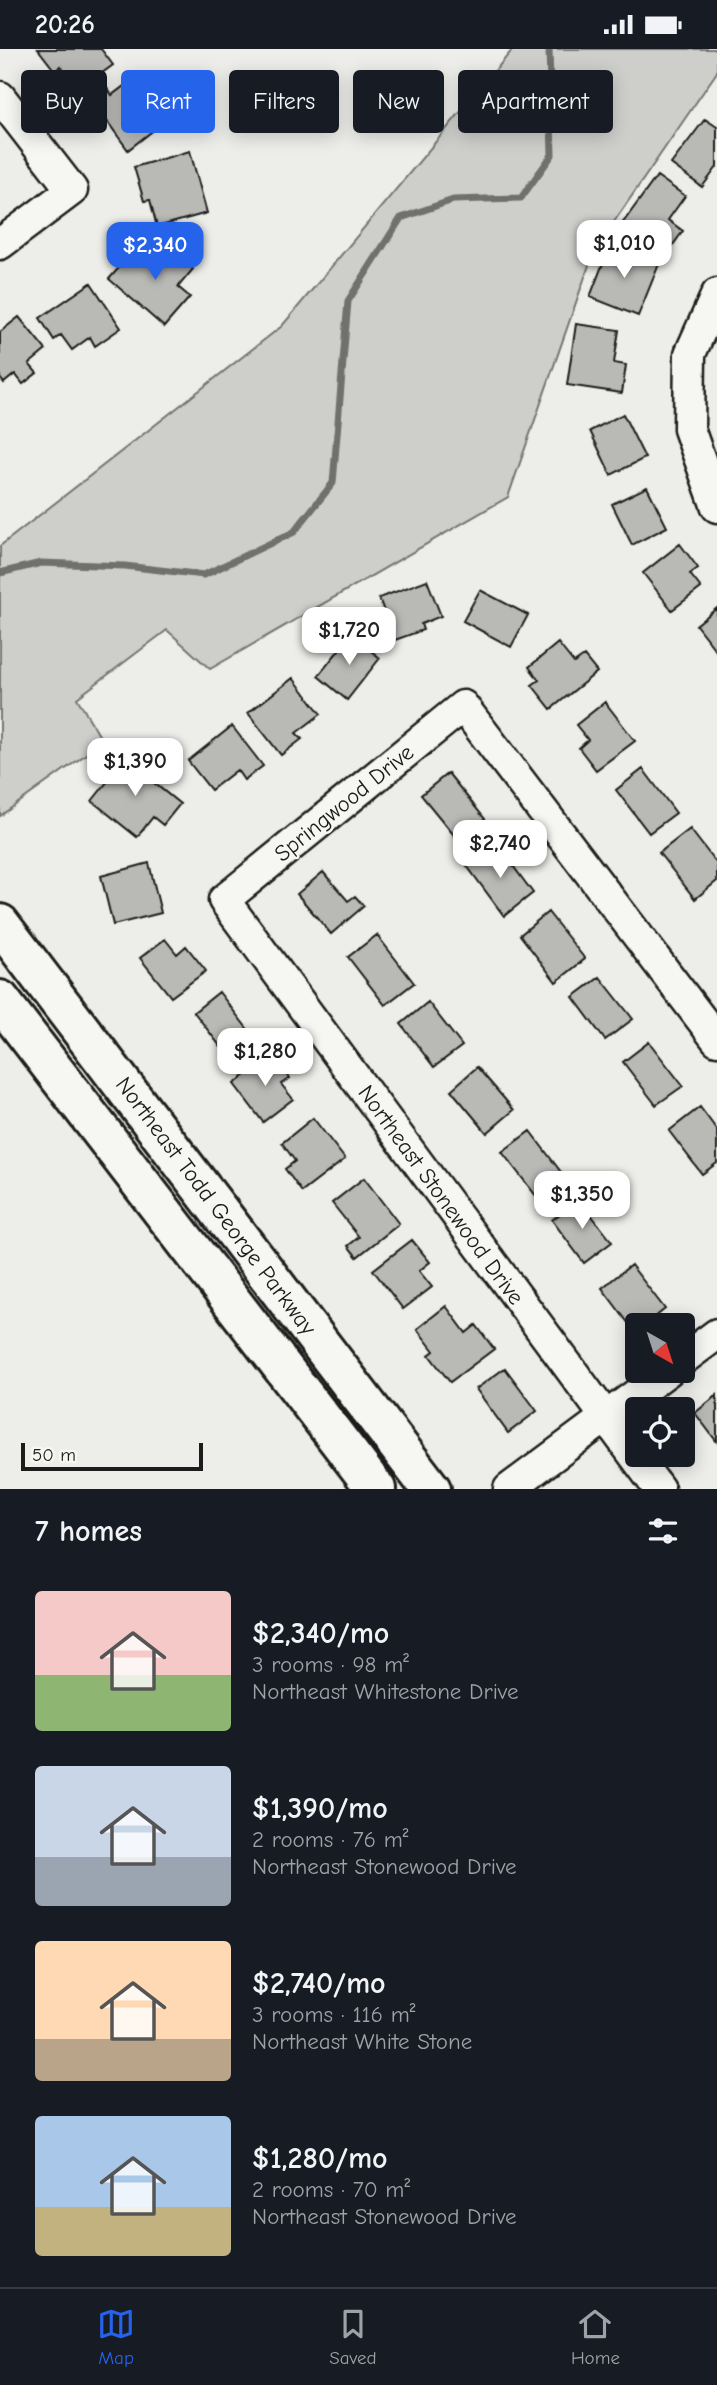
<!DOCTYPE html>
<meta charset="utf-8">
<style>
:root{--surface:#171b24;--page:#20242c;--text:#f1f3f6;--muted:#9ea1a6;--line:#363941;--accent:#2563eb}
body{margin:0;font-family:"Comic Neue",sans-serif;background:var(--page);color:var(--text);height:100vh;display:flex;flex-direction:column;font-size:26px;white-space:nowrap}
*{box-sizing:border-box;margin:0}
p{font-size:23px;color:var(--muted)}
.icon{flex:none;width:38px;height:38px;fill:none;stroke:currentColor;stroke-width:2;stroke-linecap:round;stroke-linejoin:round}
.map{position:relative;height:1440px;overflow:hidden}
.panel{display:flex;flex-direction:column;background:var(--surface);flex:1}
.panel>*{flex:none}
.banner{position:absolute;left:21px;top:21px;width:676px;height:63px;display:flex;gap:14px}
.needle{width:46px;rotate:141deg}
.buttons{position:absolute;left:625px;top:1264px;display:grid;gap:14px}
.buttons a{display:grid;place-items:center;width:70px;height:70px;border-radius:7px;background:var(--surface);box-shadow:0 4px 18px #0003;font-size:35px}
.scale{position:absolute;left:21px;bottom:18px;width:182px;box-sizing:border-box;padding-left:7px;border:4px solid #1c1c1c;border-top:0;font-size:19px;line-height:24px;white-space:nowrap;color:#1c1c1c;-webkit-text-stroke:5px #f6f6f2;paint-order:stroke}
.price{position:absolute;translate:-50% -60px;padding:0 16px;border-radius:14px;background:#fff;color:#222;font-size:23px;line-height:46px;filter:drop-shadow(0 2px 4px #0008)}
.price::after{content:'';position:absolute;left:50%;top:42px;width:21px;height:16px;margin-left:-10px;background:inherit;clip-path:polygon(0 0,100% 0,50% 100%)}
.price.current{background:var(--accent);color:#fff}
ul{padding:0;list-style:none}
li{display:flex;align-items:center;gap:21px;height:175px;padding:0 35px}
li span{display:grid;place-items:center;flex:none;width:196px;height:140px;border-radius:7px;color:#555}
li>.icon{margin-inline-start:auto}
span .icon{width:84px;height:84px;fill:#fffc;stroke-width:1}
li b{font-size:30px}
h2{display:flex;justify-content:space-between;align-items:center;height:84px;padding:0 35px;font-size:30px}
.tag{padding:0 24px;border-radius:7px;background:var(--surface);box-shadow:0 4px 18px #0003;font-size:24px;line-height:63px}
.tag.current{background:var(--accent);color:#fff}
.status{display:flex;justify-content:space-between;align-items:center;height:49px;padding:0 35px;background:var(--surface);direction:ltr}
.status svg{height:19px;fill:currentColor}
.menu{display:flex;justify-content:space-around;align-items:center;height:98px;border-top:2px solid var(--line);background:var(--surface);font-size:19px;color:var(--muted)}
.menu a{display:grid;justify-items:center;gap:4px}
.menu .current{color:var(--accent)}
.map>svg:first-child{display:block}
</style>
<div class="status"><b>20:26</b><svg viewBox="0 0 49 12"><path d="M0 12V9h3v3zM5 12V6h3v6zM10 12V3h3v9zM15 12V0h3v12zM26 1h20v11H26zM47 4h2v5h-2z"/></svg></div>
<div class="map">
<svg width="717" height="1440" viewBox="0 0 717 1440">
<rect width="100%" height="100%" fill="#edede9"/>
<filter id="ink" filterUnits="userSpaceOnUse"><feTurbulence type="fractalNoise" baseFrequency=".0143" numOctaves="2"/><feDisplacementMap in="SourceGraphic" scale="14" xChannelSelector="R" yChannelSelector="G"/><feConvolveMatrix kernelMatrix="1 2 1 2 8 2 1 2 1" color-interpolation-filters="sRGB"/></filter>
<g filter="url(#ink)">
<path fill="#cececb" stroke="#757574" stroke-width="2" d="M513,0H717V23L594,202L508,448L210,620L167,581L77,649L103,693L0,767V497L282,277Z"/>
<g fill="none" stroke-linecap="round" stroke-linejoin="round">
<path stroke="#6f6f6d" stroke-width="7" d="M0,524L41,514L125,517L204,526L294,483L333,434L348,252L401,169L453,151L521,149L552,106L549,0"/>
</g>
<path fill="#b9b9b6" stroke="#1c1c1c" stroke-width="2" d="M38,0H101L113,16L79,41L61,17L55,22Z
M128,34L136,45L147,37L158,51L147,59L160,76L128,101L104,68L97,73L83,55L106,38L112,46Z
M705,70L717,78V118L702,138L671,115Z
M190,102L207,164L157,178L150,151L144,152L134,118Z
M657,127L685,147L668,171L683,182L665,207L622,175Z
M160,190L193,220L178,238L190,248L164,278L109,230L132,204L141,211Z
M610,196L659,215L638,267L590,248Z
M91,234L121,279L95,297L90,288L72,301L61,286L54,291L40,269Z
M19,268L46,301L29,315L37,324L23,335L15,325L4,334L0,329V283Z
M576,275L619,281L614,314L626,316L622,344L567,336Z
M623,365L645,409L611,426L590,382Z
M647,438L667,478L632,496L612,455Z
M680,495L698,519L690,525L701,539L672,561L643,524Z
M427,531L441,567L421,575L423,581L395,591L379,549Z
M480,541L528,566L511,598L463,572Z
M717,559V603L696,576Z
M351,586L380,609L347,651L318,627Z
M558,594L574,614L584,607L597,623L551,660L532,636L539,631L529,618Z
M293,629L321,665L296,684L302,690L281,706L248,664Z
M605,653L635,692L596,721L579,699L588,691L576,676Z
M232,677L263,717L244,731L237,721L211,741L188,712Z
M128,707L151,725L148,729L180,755L163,776L153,768L137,788L92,752Z
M643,720L676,764L649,784L616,741Z
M448,724L485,770L458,791L421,746Z
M690,780L717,815V832L695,850L659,804Z
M497,795L533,844L504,867L467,817Z
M149,814L161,864L113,876L101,827Z
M323,823L348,852L355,847L364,857L331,885L297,845Z
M548,863L585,910L556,933L520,886Z
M377,886L414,934L385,956L348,908Z
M165,890L177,905L186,897L206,922L171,948L140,909Z
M600,928L633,970L605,991L573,948Z
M219,943L253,987L227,1006L194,963Z
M428,953L462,997L434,1018L401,975Z
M649,993L683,1037L656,1056L623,1013Z
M272,1006L290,1029L281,1035L293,1050L263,1073L234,1035Z
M477,1018L514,1061L487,1084L451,1041Z
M700,1058L717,1081V1114L702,1125L669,1082Z
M313,1069L345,1110L302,1143L285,1120L295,1112L282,1094Z
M530,1082L564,1127L537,1148L502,1103Z
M364,1129L399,1175L357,1208L348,1197L359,1188L332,1154Z
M579,1150L612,1193L584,1214L552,1171Z
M412,1191L430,1213L419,1222L432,1238L403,1260L373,1221Z
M631,1216L665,1260L645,1276H637L635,1283L602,1239Z
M446,1257L466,1284L476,1276L494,1300L450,1333L429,1306L434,1302L417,1280Z
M505,1319L537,1362L508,1384L476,1340Z
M717,1346V1393L695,1364Z"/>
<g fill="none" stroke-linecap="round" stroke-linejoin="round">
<defs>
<path id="minor" d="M0,48L72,141L0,195
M717,245L690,305L689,380L717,458
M682,1311L717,1285
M509,1440L669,1321
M659,1440L224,851L463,657L717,991"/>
<path id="major" d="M0,875L431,1440
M0,951L376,1440"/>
</defs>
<use href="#minor" stroke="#1c1c1c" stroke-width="35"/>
<use href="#major" stroke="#1c1c1c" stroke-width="44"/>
<use href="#minor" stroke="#f6f6f2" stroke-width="30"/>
<use href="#major" stroke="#f6f6f2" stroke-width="38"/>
</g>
</g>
<g text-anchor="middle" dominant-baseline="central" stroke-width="5" stroke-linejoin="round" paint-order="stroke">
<g font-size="23" fill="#1c1c1c" stroke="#f6f6f2">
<text transform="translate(344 754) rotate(-39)">Springwood Drive</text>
<text transform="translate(441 1146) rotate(54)">Northeast Stonewood Drive</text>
<text transform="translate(216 1157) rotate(53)">Northeast Todd George Parkway</text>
</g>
</g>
</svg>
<div class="buttons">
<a><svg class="needle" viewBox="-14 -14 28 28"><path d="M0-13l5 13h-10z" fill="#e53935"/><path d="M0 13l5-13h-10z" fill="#9ea1a6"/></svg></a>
<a><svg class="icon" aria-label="locate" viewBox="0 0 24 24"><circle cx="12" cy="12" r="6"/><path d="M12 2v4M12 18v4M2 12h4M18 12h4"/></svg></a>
</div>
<div class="scale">50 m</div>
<b class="price" style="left:624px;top:231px">$1,010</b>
<b class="price current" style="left:155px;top:233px">$2,340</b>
<b class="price" style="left:349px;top:618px">$1,720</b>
<b class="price" style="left:135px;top:749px">$1,390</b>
<b class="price" style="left:500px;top:831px">$2,740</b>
<b class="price" style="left:265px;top:1039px">$1,280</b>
<b class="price" style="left:582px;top:1182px">$1,350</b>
<div class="banner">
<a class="tag">Buy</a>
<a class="tag current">Rent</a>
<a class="tag">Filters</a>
<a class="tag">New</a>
<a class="tag">Apartment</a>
</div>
</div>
<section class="panel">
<h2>7 homes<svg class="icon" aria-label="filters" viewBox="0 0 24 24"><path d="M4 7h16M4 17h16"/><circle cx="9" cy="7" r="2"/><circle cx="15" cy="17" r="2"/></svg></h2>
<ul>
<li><span style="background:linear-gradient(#f6c9c9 60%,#8fb573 0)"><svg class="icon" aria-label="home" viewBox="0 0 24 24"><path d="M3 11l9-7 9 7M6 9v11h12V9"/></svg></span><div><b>$2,340/mo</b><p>3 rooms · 98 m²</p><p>Northeast Whitestone Drive</p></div></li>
<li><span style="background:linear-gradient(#c9d6e8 65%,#9aa5b1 0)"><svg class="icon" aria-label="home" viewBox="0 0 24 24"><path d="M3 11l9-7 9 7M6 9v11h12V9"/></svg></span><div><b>$1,390/mo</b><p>2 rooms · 76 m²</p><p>Northeast Stonewood Drive</p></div></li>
<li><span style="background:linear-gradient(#ffd9b3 70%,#b9a48a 0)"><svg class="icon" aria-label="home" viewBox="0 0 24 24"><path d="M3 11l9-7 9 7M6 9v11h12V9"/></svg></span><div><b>$2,740/mo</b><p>3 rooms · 116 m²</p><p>Northeast White Stone</p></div></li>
<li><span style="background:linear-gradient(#a9c7e8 65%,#c2b280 0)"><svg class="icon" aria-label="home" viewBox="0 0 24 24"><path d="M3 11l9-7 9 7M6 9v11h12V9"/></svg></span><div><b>$1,280/mo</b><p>2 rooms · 70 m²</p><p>Northeast Stonewood Drive</p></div></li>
</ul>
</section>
<nav class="menu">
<a class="current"><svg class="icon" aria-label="map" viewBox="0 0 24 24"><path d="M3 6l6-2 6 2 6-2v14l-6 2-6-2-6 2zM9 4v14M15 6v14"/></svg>Map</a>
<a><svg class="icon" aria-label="saved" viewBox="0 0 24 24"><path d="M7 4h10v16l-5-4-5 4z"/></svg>Saved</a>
<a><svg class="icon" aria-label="home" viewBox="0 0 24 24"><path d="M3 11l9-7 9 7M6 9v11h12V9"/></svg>Home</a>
</nav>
